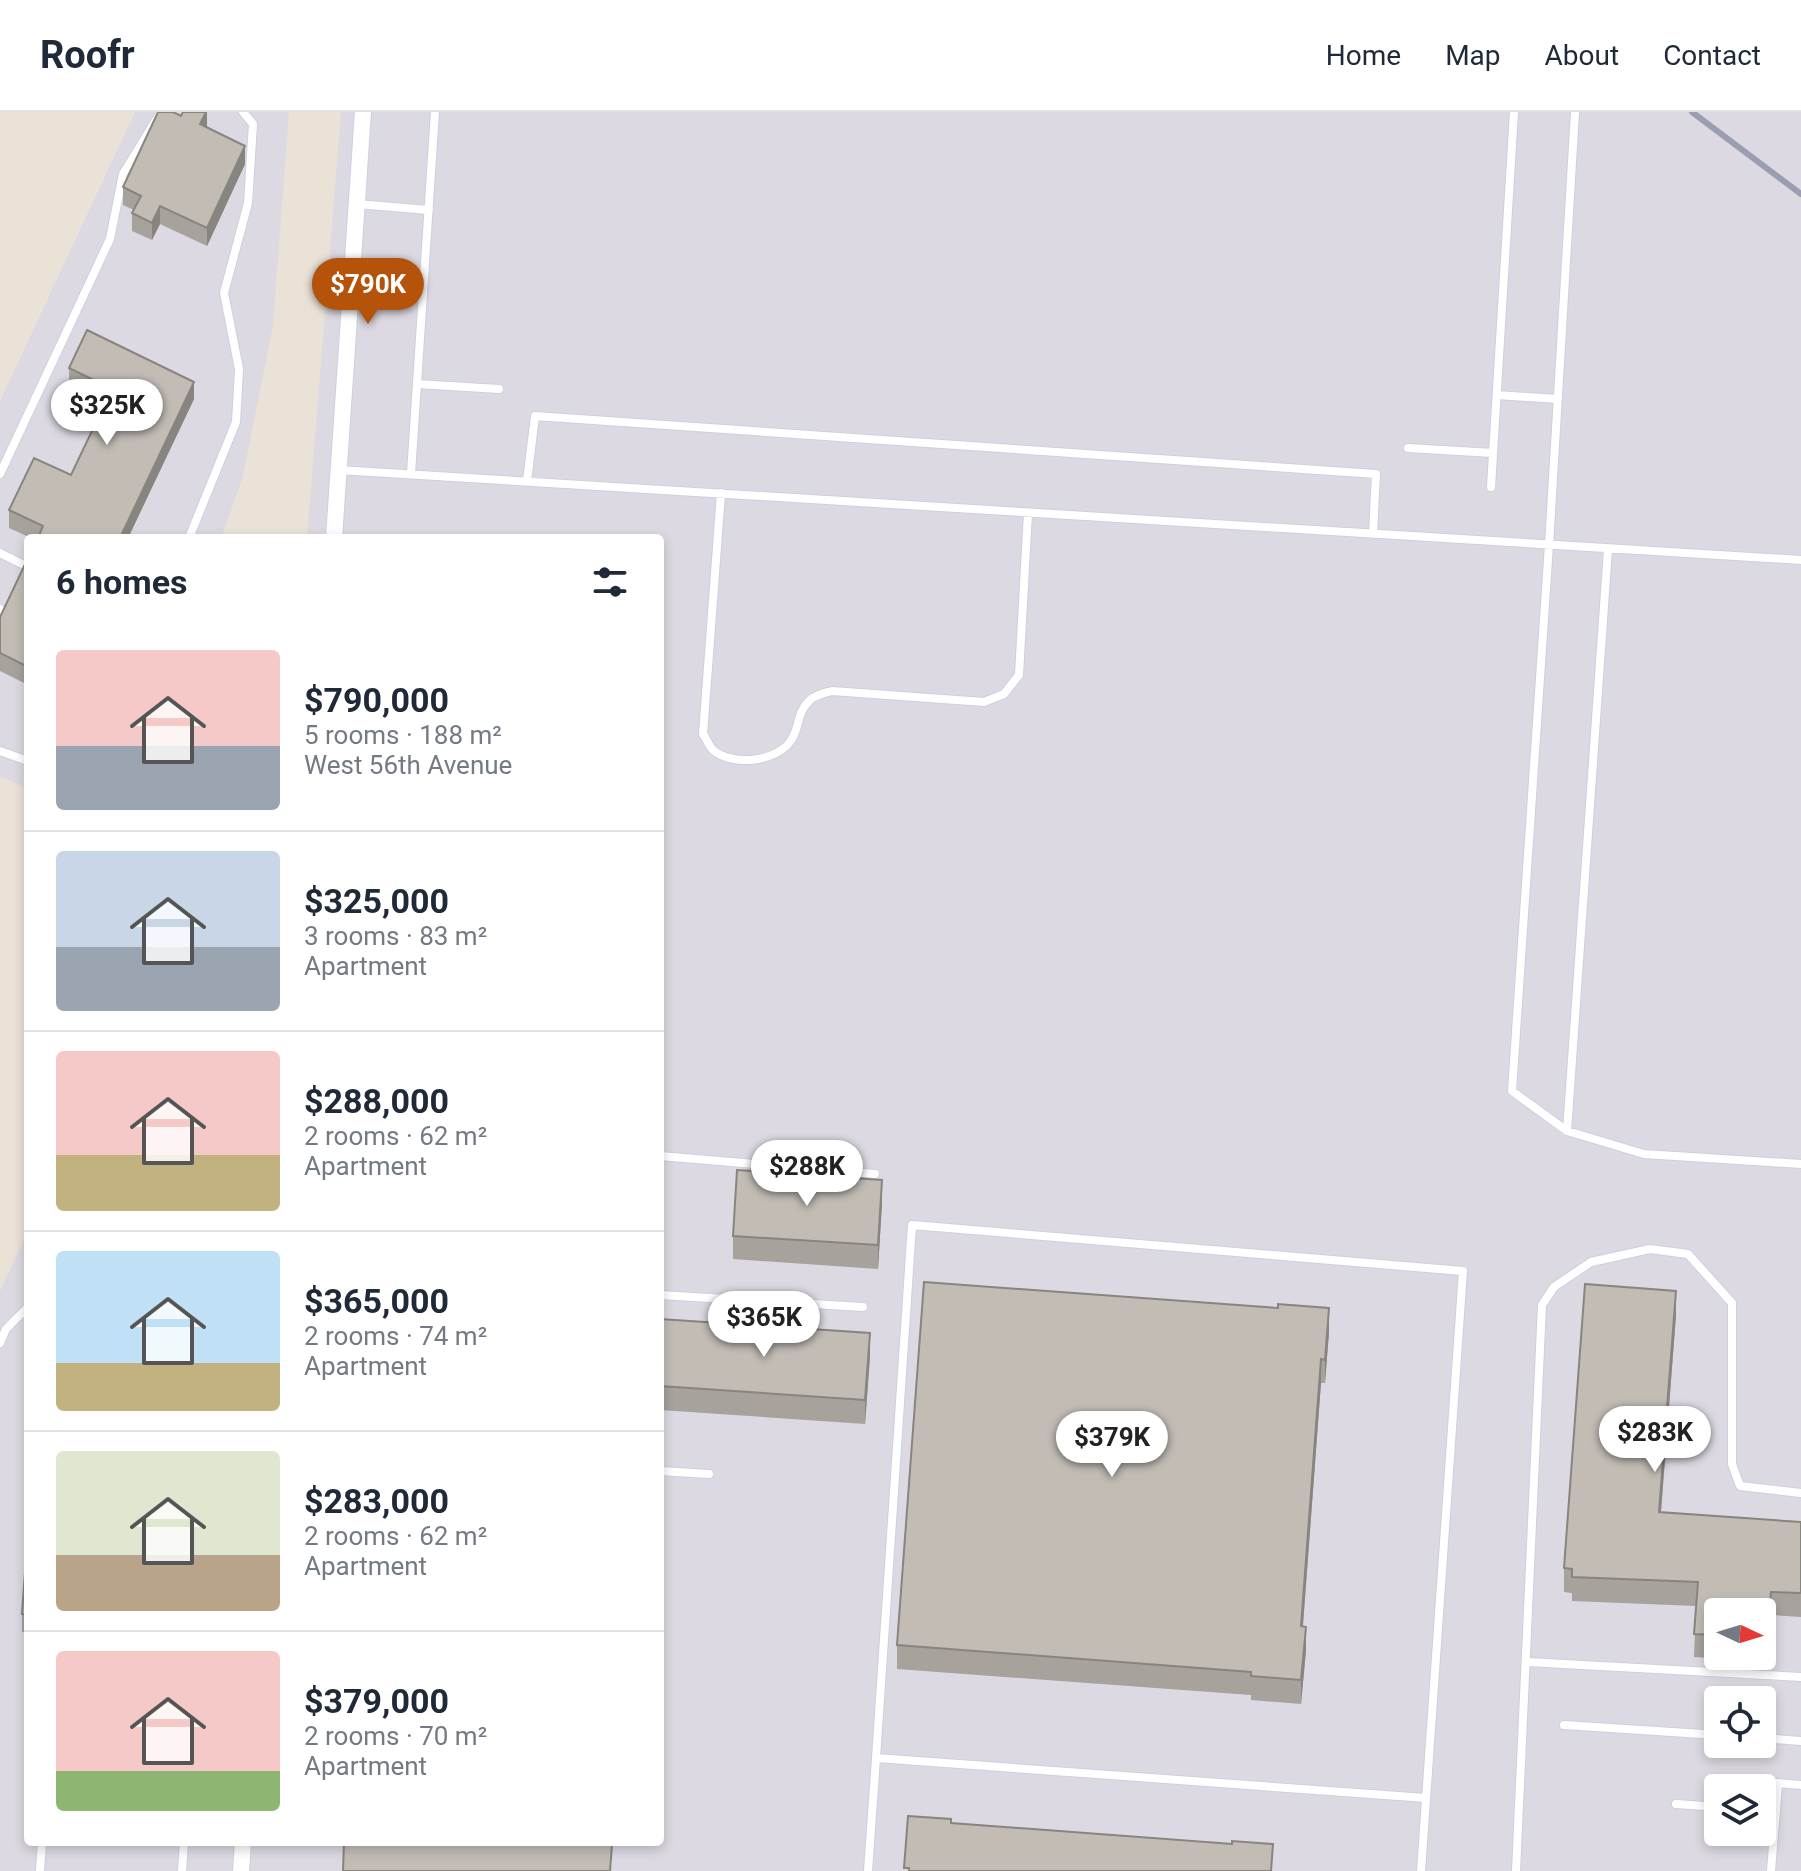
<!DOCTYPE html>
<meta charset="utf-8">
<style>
:root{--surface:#fff;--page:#f6f6f7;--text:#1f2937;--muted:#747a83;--line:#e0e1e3;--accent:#b45309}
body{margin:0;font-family:Roboto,sans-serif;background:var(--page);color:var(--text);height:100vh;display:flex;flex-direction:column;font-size:30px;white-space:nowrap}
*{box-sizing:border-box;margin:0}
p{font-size:26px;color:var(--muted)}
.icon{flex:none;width:44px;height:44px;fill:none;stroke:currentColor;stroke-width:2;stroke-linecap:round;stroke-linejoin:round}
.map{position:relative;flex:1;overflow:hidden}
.side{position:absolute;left:24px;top:422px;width:640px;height:1312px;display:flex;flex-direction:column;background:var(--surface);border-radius:8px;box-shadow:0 4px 12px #0003}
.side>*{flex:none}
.needle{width:52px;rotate:94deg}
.buttons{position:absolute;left:1704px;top:1486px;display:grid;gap:16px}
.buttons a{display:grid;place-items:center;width:72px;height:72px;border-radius:8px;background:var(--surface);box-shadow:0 4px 12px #0003;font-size:40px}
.price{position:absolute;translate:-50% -68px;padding:0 18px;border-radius:28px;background:#fff;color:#222;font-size:26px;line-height:52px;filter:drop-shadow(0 2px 4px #0008)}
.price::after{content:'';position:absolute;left:50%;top:48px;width:24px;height:18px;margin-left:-12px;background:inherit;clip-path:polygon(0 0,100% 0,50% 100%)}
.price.on{background:var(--accent);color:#fff}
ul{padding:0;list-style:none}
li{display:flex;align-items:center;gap:24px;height:200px;padding:0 32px}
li+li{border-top:2px solid var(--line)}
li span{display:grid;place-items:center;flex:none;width:224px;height:160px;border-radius:8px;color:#555}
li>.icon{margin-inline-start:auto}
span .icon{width:96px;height:96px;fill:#fffc;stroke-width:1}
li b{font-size:34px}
h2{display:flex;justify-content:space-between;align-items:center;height:96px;padding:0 32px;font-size:34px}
header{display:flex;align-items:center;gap:48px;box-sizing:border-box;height:112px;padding:0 40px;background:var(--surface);border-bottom:2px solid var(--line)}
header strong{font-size:38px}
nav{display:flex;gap:44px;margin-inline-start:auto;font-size:28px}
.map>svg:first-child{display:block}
</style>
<header>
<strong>Roofr</strong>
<nav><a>Home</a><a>Map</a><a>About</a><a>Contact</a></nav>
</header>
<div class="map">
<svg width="1801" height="1759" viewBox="0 0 1801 1759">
<rect width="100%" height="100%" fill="#eae2d7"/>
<path fill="#dcd9e2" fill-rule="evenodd" d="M135,0H289L273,213L242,368L221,426H28V677L0,664V289Z
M341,0H1801V1759H0V1179L28,1119V1730H660V426H307ZM1718,1500H1762V1544H1718ZM1718,1588H1762V1632H1718ZM1718,1676H1762V1720H1718Z"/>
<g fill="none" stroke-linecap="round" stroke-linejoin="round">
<defs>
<path id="service" d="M1575,0L1549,433L1512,979L1567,1019L1644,1042L1801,1052
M357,92L429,98
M417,272L499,277
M1497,283L1558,287
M1408,336L1493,341
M338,358L1801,448
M0,362L110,127L123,62L161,0
M411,362L435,0
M527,369L535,304L1376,362L1373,422
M1491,375L1514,0
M721,381L703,622C706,626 709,634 713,638C733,655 778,650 792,627C800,613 797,600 810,588C815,583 825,581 832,579L984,590L1004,582L1019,563L1028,401
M189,426L236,310L239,257L224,181L248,91L253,12L243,0
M0,441L22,452
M0,497L1,498
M0,639L28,649
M1567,1019L1608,437
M660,1044L875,1062
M660,1183L863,1195
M0,1231L6,1217L28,1195
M660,1359L709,1362
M1527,1550L1801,1565
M1564,1613L1718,1623
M1762,1626L1801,1629
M1732,1667L1801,1673
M1676,1692L1718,1695
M1762,1699L1776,1700
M40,1759L42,1730
M182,1759L184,1730
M868,1759L876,1646
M1421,1759L1463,1159L912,1113L876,1646L1426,1686
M1516,1759L1542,1193L1554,1175L1591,1150L1650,1137L1688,1142L1732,1191V1352L1740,1374L1801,1381
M1771,1759L1778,1671"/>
<path id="minor" d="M334,426L363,0
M241,1759L243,1730"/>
</defs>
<use href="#service" stroke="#cdd0e1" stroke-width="10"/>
<use href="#minor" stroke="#cdd0e1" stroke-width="18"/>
<use href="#service" stroke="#fff" stroke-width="8"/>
<use href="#minor" stroke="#fff" stroke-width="16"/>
<path stroke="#9b9eb2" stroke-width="6" d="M1692,0L1801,82"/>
</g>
<path fill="#a7a29c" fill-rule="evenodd" d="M207,0V16L245,52L207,134L160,112L152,128L132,119V101L134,98L123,93V75L181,4Z
M69,256L194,287L128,426H31L9,416V398L71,363L105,291L69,274Z
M28,446V573L0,559V505Z
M882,1091L878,1157L733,1147V1124Z
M1676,1203L1661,1400L1801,1410V1505L1771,1503L1767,1549L1694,1545L1696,1494L1572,1489V1481L1564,1480V1456ZM1718,1500H1762V1544H1718Z
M660,1207L870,1244L865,1312L660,1298Z
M1329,1220L1325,1271H1321L1303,1514L1306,1538L1301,1592L1251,1588V1583L897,1557V1533Z
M28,1418V1520H22V1502Z"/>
<path fill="#88847f" d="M206,0H207V14L200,30V12Z
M245,34V52L207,134V116Z
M160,94V112L152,128V111Z
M194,270V287L128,426H120Z
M882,1068V1091L878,1157V1133Z
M1676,1179V1203L1659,1424V1400Z
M1329,1196V1220L1325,1271V1248Z
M870,1221V1244L865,1312V1288Z
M1321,1247V1271L1301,1538V1514Z
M1771,1480V1503L1767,1549V1526Z
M1306,1515V1538L1301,1592V1568Z"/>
<path fill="#c2bcb5" stroke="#88847f" stroke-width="2" d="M158,0H173L181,4L183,0H206L200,12L245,34L207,116L160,94L152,111L132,101L141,84L123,75Z
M87,218L194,270L120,426H38L43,414L9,398L34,346L71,363L112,277L69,256Z
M28,446V555L0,541V505Z
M737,1058L882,1068L878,1133L733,1124Z
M924,1170L1278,1196V1192L1329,1196L1325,1248L1321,1247L1301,1514L1306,1515L1301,1568L1251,1564V1560L897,1533Z
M1585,1172L1676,1179L1659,1400L1801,1410V1481L1771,1480L1767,1526L1762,1525V1500H1718V1523L1694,1522L1698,1470L1572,1465V1457L1564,1456Z
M660,1207L870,1221L865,1288L660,1274Z
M28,1418V1503L22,1502Z
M908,1704L951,1707V1711L1232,1732V1729L1273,1732L1271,1759H909V1756H904Z
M344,1730H569L612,1733L610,1759H343Z"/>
</svg>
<div class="buttons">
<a><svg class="needle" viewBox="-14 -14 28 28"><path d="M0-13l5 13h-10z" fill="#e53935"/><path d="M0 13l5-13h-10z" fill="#747a83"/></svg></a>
<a><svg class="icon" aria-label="locate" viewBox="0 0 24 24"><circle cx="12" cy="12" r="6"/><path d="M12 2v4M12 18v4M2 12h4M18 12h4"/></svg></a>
<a><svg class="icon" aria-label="layers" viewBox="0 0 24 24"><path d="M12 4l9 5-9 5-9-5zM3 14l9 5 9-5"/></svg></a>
</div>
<b class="price on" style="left:368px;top:214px">$790K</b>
<b class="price" style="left:107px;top:335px">$325K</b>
<b class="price" style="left:807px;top:1096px">$288K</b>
<b class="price" style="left:764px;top:1247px">$365K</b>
<b class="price" style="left:1655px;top:1362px">$283K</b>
<b class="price" style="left:1112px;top:1367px">$379K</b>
<section class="side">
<h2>6 homes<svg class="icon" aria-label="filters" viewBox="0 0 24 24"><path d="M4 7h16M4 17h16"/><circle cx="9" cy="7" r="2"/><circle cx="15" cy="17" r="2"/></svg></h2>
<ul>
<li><span style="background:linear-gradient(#f6c9c9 60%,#9aa5b1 0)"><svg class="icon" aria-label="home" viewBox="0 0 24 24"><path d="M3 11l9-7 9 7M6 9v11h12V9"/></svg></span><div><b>$790,000</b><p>5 rooms · 188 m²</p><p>West 56th Avenue</p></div></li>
<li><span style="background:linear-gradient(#c9d6e8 60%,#9aa5b1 0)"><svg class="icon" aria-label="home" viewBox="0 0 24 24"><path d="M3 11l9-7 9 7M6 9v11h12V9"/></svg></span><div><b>$325,000</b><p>3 rooms · 83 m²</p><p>Apartment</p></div></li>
<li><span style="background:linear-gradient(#f6c9c9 65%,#c2b280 0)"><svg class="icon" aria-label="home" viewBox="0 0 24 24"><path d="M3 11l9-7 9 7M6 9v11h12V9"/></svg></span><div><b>$288,000</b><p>2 rooms · 62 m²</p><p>Apartment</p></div></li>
<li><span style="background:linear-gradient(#bfe0f5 70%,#c2b280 0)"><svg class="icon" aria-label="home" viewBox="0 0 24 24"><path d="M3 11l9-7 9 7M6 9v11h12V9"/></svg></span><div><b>$365,000</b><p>2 rooms · 74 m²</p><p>Apartment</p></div></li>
<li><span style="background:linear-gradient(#dfe7d0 65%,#b9a48a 0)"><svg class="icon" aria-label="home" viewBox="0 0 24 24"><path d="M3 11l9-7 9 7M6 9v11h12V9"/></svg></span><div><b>$283,000</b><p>2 rooms · 62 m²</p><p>Apartment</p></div></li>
<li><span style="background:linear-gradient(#f6c9c9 75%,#8fb573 0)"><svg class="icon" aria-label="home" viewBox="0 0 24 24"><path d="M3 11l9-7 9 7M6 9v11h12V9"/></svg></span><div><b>$379,000</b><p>2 rooms · 70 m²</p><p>Apartment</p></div></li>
</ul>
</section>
</div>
